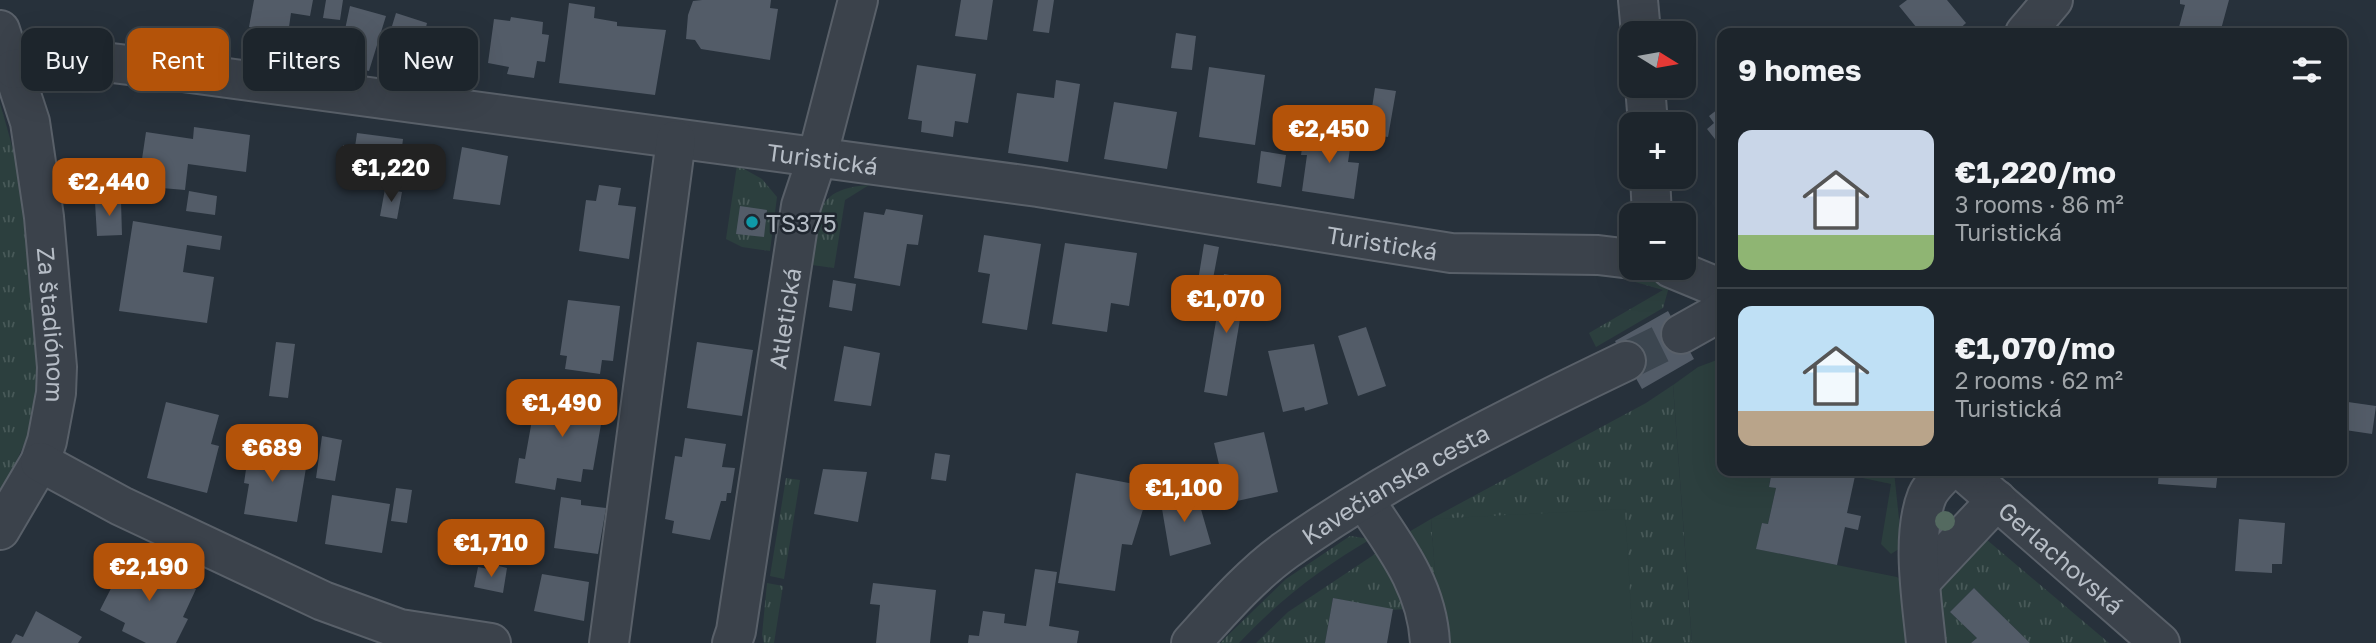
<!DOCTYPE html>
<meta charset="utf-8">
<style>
:root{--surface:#1d252c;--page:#252d34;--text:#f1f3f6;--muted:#a0a5a9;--line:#3b4248;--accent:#b45309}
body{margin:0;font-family:"Golos Text",sans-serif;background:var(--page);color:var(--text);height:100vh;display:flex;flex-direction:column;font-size:26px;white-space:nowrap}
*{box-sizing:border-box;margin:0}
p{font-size:23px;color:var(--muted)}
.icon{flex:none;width:38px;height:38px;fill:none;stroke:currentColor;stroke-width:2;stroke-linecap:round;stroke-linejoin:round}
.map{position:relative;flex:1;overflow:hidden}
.details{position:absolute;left:1717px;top:28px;width:630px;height:448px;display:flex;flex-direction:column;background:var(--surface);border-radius:14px;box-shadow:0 7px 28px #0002,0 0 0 2px var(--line)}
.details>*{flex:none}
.top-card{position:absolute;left:21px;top:28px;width:665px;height:63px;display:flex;gap:14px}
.needle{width:46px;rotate:101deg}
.controls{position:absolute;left:1619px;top:21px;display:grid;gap:14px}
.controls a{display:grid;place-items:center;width:77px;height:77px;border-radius:14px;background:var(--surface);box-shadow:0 7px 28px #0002,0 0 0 2px var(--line);font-size:35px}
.price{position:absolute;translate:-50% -60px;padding:0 16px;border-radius:14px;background:var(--accent);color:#fff;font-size:23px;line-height:46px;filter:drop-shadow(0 2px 4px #0008)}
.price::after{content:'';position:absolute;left:50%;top:42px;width:21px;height:16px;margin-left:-10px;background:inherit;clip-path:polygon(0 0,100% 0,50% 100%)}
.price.selected{background:#222;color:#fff}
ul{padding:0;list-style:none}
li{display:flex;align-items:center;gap:21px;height:175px;padding:0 21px}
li+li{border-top:2px solid var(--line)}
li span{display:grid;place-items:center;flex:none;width:196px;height:140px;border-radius:14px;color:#555}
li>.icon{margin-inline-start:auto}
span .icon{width:84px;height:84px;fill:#fffc;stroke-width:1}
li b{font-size:30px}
h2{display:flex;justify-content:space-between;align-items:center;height:84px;padding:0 21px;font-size:30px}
.pill{padding:0 24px;border-radius:14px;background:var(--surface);box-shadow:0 7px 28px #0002,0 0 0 2px var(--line);font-size:24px;line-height:63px}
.pill.selected{background:var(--accent);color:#fff}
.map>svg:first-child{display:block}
</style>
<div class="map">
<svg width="2376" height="643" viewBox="0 0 2376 643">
<defs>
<pattern id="grass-tufts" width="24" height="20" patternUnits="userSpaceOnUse" patternTransform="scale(1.75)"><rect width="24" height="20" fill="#2c3f3e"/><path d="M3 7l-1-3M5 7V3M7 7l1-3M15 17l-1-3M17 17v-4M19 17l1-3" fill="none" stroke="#485958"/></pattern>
</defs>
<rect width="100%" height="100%" fill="#27313b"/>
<path fill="url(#grass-tufts)" d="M0,104C27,191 46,298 38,389C35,427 17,461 0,494Z
M737,165L762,179L777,197L770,251L742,247L726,239Z
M869,185L845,200L834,268L812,265C819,217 811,189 869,185Z
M1593,266L1651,270L1669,287L1663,308L1596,347L1589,333L1663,290L1618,277L1593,276Z
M1673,385L1692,643H1633L1627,561L1431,519L1437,596L1402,536L1431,519L1646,403Z
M786,478L800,480L784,579L770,576Z
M1980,534L2109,643H2030L1974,588L1950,612L1977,638L1971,643H1940L1937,573Z
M1350,536L1371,539C1322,567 1277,602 1239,643H1220L1286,579Z
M1384,548L1405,609L1392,610L1333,598L1325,643H1256L1288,612Z
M767,583L783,586L774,643H764L762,635Z"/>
<path fill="#2c3f3e" d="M1722,358V471H1772L1769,486L1776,488L1768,524L1762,523L1757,549L1897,577L1906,584L1912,643H1692L1673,385L1698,367Z
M1829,471H1894L1902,547L1891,554L1881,544L1891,484Z
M1625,509L1633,643H1440L1431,519Z"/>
<path fill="#535c68" d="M254,0H313L310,16L291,13L288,34L249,27Z
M326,0H343L340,20L323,18Z
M702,0H771L770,8L778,9L770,60L701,49L695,40L686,39L688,15L693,1Z
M961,0H993L987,40L955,36Z
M1038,0H1054L1049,33L1033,31Z
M1907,0H1947L1966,23L1955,33H1921L1899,6Z
M2180,0H2229L2220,33H2204L2179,27L2185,5L2180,4Z
M569,3L595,7L594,18L617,22V26L666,30L655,95L559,83Z
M350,6L386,16L369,71L335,64L338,54L330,52L333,37L343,39Z
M396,13L427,23L423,40L431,44L420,76L380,65Z
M511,17L543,22L542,34L549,35L545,62L537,61L534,78L507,74L509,67L488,63L494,19L510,21Z
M1176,33L1196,36L1192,70L1171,68Z
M917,65L976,74L968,123L955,121L953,137L921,132L922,121L908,119Z
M1209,67L1265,75L1255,145L1199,137Z
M1056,80L1080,84L1068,162L1008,153L1017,93L1054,98Z
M1375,88L1396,91L1388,137L1368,134Z
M1114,102L1177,112L1167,169L1104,159Z
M1722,106V148L1707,129L1714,123L1709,116Z
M194,127L250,135L246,172L188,164L185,190L138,186L146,132L193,139Z
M1305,129L1352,136L1348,162L1359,163L1354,199L1302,191L1307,155H1301Z
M357,133L403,139L397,188L363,183V190L341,187L343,145L355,147Z
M462,147L508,156L500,205L453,199Z
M1261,151L1286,155L1281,187L1257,183Z
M599,185L621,188L618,205L636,207L629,259L579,251L586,200L596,201Z
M385,189L402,192L397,219L380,216Z
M189,191L217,196L215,215L186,211Z
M121,201L122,235L97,236L95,202Z
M740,206L767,210L764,237L736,234Z
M886,209L923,215L918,245L907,244L900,286L854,278L864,212L884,215Z
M133,221L222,236L220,250L187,245L183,272L214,277L207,323L119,311Z
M984,235L1041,244L1027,330L982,323L990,274L978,272Z
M1065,243L1137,253L1129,306L1111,303L1107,332L1052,324Z
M1204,244L1219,247L1212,284L1198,281Z
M1224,274L1247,278L1227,396L1204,392Z
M833,280L856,284L852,311L829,307Z
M568,300L620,306L613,361L602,360L600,374L565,369L567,356L560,355Z
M1668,311L1694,359L1642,389L1615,341Z
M1366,327L1386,386L1358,396L1338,336Z
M276,342L295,344L288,398L269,396Z
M697,342L753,350L742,416L687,408Z
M1314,344L1328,404L1305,411L1304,407L1283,412L1268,351Z
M844,346L880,353L871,406L834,401Z
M553,385L603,395L599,413H603L593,470L583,469L581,482L557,478L555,490L515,483L519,458L525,459L532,420L538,409L550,403Z
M166,402L219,415L211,444L219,446L207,493L147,478Z
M2348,402L2376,406L2372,434L2345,430Z
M1264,432L1278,492L1228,503L1214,443Z
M322,436L342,440L335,481L316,478Z
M685,438L726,444L722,467L735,468L731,493H727L726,501H721L710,540L672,533L674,521L665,519L675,456L682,457Z
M250,442L282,446L279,463L306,468L297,522L244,514L249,484L244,483Z
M935,453L950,455L946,481L931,479Z
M823,469L867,472L858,522L814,514Z
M1772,471H1829L1855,476L1847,513L1861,516L1858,530L1845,527L1837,565L1756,549L1762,523L1768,524L1776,488L1769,487Z
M2159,471H2218L2216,488L2158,484Z
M1076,473L1150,487L1132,545L1122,544L1115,591L1058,583Z
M396,488L412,490L407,523L391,521Z
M1191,490L1194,500L1198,499L1211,544L1170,556L1161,503L1166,498Z
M332,495L390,504L382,553L325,544Z
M561,497L581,500V505L606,508L598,554L554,548Z
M2239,519L2285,523L2282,564H2272V573L2235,571Z
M128,555L196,589L183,617L188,619L176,643H146L122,631L125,623L100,610Z
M495,565L507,568L503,593L474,587L478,567L494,570Z
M1035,569L1057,572L1049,626L1079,631L1077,643H968L969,635L979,636L983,611L1005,614L1004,623L1026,626Z
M542,574L589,582L584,621L534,611Z
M873,583L936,590L930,643H876L880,605L870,604Z
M1974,588L1986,600L2030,643H1971L1977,638L1950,612Z
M1333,598L1393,609L1387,643H1325Z
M36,611L82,637L78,643H11L16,634L23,637Z"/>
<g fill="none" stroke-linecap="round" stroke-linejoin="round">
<path stroke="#3c4650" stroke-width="38" stroke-dasharray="38 19" stroke-linecap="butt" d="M1626,361L1681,334"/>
<defs>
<g id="minor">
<path d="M1638,0L1641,33"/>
<path id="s1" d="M0,30L30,122L44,217L57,367L56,393L47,441L40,462L0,530"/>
<path d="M2025,33L2053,0"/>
<path id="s2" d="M14,69L79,59L153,68L1038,187L1451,253L1598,255L1631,259"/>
<path d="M1645,86L1648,124"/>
<path d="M1650,177L1652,215"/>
<path d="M1671,268L1722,289"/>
<path d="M1681,334L1722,311"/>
<path d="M40,462L121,506L323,601L400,629L491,643"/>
<path id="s3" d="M1963,471L2160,643"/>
<path d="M1364,500C1395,546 1427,586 1430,643"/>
<path d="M1921,581L1997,500"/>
<path d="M609,643L676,140"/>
<path id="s4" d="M732,643L736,631L801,206L817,158L858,0"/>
<path id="s5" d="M1191,643C1220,611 1251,575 1286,550C1392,475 1509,417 1626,361"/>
<path d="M1926,643C1922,601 1911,536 1927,496C1931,486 1940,479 1947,471"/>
</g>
</defs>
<use href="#minor" stroke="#596069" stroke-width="42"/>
<use href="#minor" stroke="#3b424b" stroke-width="38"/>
</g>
<circle fill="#546a60" cx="1945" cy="521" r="10"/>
<circle fill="#0f9aa8" stroke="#202730" stroke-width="2.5" cx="752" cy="222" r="7"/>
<g text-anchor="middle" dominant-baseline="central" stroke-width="5" stroke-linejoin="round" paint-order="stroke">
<g font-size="24" fill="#b6bdc6" stroke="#202730">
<text stroke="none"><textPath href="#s2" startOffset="816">Turistická</textPath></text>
<text stroke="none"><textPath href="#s2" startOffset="1382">Turistická</textPath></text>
<text stroke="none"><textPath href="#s4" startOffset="329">Atletická</textPath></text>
<text stroke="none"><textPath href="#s1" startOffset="301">Za štadiónom</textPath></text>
<text stroke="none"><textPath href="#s5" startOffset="261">Kavečianska cesta</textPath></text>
<text stroke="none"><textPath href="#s3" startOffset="131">Gerlachovská</textPath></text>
</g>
<g font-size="24" fill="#b6bdc6" stroke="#202730" text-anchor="start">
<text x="766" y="222">TS375</text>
</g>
</g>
</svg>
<div class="controls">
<a><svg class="needle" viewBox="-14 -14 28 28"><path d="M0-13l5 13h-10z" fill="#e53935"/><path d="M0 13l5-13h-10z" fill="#a0a5a9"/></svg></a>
<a>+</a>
<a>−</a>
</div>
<b class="price" style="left:1329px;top:165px">€2,450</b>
<b class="price selected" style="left:391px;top:204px">€1,220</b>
<b class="price" style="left:109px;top:218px">€2,440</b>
<b class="price" style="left:1226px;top:335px">€1,070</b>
<b class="price" style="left:562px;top:439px">€1,490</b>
<b class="price" style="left:272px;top:484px">€689</b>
<b class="price" style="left:1184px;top:524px">€1,100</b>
<b class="price" style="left:491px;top:579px">€1,710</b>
<b class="price" style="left:149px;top:603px">€2,190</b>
<div class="top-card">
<a class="pill">Buy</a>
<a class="pill selected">Rent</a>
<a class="pill">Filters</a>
<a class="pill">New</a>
</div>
<section class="details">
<h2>9 homes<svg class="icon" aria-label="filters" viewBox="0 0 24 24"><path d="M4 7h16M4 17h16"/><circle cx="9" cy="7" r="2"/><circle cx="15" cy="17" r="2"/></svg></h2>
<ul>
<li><span style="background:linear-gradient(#c9d6e8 75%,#8fb573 0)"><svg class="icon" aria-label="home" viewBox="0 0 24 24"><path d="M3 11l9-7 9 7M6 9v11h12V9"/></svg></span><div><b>€1,220/mo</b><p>3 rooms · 86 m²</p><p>Turistická</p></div></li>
<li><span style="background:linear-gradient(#bfe0f5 75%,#b9a48a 0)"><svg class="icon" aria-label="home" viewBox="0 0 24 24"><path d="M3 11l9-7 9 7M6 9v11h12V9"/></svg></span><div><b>€1,070/mo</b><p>2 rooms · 62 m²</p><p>Turistická</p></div></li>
</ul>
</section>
</div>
